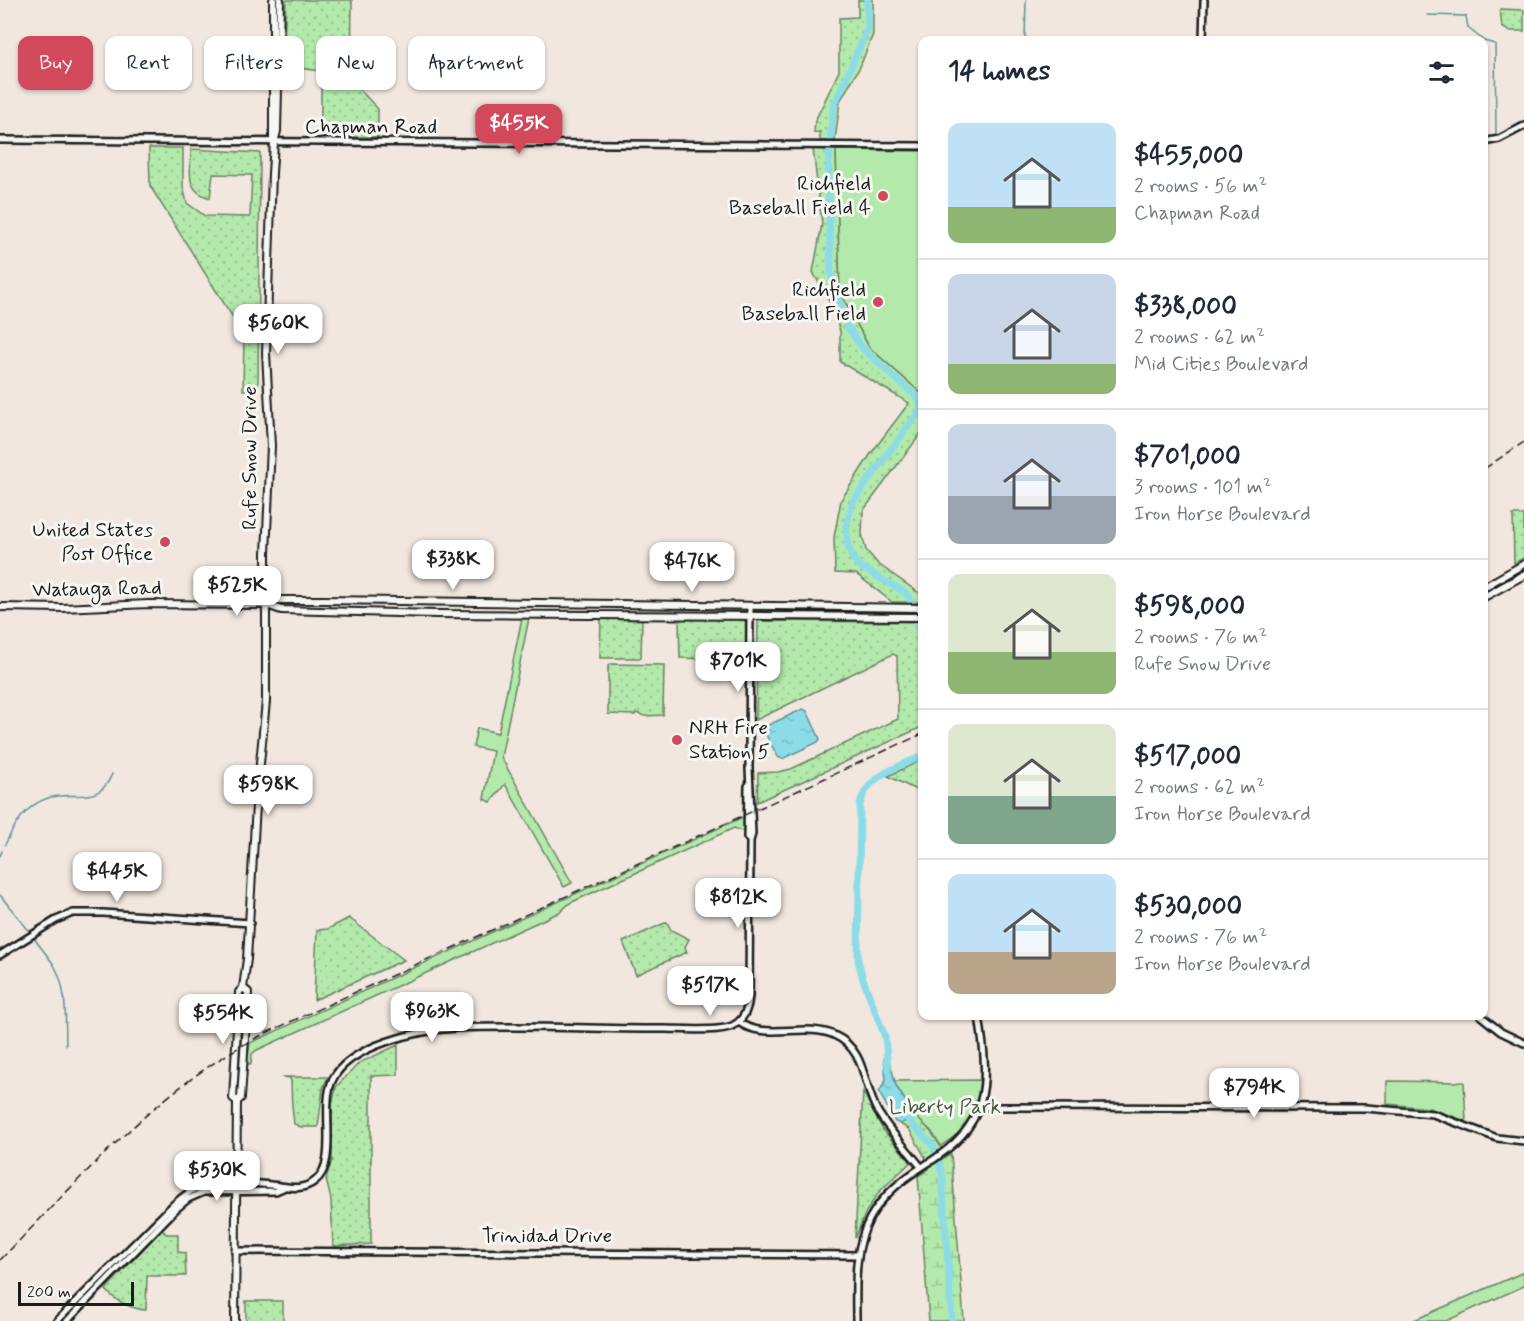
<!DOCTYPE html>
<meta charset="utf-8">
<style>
:root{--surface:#fff;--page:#f2f2f3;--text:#1f2937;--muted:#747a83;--line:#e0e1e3;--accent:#d1495b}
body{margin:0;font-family:Mynerve,sans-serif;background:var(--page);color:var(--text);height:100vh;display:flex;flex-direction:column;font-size:22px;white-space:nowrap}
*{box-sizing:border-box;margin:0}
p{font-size:20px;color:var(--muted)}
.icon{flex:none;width:33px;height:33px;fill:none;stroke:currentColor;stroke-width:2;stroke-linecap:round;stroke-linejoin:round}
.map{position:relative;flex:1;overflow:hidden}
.sheet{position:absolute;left:918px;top:36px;width:570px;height:984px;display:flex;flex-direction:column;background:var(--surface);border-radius:12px;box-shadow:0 2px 4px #0004}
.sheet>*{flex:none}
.top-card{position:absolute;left:18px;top:36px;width:570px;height:54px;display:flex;gap:12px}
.scale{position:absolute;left:18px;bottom:15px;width:116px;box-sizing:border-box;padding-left:6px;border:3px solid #1c1c1c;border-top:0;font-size:16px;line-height:21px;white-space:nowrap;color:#1c1c1c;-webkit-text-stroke:4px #f6f6f2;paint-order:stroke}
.price{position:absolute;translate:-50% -51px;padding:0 14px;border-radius:12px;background:#fff;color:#222;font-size:20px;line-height:39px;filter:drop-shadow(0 2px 3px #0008)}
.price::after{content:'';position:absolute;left:50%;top:36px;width:18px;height:14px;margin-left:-9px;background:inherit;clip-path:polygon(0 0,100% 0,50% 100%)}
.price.selected{background:var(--accent);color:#fff}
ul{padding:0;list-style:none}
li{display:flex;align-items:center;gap:18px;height:150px;padding:0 30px}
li+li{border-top:2px solid var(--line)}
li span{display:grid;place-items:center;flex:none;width:168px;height:120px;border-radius:12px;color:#555}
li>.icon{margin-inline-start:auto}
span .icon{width:72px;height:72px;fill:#fffc;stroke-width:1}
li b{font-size:26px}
h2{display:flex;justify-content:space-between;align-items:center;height:72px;padding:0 30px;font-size:26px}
.tag{padding:0 21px;border-radius:12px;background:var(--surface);box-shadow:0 2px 4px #0004;font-size:21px;line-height:54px}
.tag.selected{background:var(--accent);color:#fff}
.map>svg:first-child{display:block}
</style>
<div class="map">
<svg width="1524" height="1321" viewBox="0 0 1524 1321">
<defs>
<pattern id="grass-dots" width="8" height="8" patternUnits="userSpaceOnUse" patternTransform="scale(1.5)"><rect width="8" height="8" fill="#b3e9ab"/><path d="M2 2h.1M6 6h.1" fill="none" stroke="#99c793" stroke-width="1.8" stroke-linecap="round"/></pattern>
<pattern id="wetland-marsh" width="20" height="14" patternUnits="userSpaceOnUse" patternTransform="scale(1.5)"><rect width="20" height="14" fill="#b3e9ab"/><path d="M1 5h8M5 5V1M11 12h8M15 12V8" fill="none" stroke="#99c793"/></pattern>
<pattern id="water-ripples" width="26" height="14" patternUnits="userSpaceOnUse" patternTransform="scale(1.5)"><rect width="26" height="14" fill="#8cdce8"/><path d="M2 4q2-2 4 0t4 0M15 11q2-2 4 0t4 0" fill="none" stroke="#78bcc6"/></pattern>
</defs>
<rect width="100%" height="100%" fill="#f1e7de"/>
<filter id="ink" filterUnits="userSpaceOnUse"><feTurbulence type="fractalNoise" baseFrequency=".0167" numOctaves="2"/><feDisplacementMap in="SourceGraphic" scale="12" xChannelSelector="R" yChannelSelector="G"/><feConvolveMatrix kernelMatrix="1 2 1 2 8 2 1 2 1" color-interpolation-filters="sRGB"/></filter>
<g filter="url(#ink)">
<path fill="url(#grass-dots)" stroke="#688264" stroke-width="1.5" d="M286,0H352L351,75L359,89L378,109V137H321V71L283,66Z
M858,0H873V34L860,67L840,101L835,141H820V132L814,133L815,121L839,71V18L858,17Z
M1500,9L1524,10V31H1509L1502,27Z
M149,148H183V187L187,203L205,216L250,217L252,175L213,174L210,198C184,191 191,171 191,149L260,153L258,390H243L244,335L150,186Z
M813,149L836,150L840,292L869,347L922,394V432L863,511L862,534L866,550L878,564L922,595V602H892L856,574L835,573L834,537L841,500L872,452L909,403L840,362V331L830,303L813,272L822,224Z
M1513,515H1524V558L1514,563Z
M601,618L642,619L641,658H600Z
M681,618L744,619L746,623V657L741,660L680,658L679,622Z
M758,621L922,622V727L757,802L758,773L778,772L791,769L898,719L897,656L893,654L756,720Z
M611,664L664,665L663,715L645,716L636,713L635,715L608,714V666Z
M922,760V793L888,776Z
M349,918L404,960L314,1000L317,930L328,929Z
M667,922L671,930L689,939L685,947L687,952L636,975L623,942Z
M398,1045V1075L371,1076V1244L333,1246L331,1200L326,1179L332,1160V1105L336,1087L359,1063Z
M282,1077H328L323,1088L318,1127H301L294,1124C292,1110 291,1095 291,1081L290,1078Z
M863,1092L883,1130L911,1162L879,1192L866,1212L855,1238Z
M162,1229L166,1234H178V1252L185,1253L186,1276H147L146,1310C132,1309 115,1301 106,1290L108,1287Z
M246,1301H283V1321H246Z"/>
<path fill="url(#wetland-marsh)" stroke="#688264" stroke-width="1.5" d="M914,1115C929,1128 939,1139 945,1158L951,1154L964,1321H929L918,1176L929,1169L925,1157L909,1129L898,1123L901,1124Z"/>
<path fill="#b3e9ab" stroke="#688264" stroke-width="1.5" d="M836,150L922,151V394L869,347L840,291Z
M522,618H529L501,757L572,883L564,887L505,784L491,802L484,799L493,751L473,747L477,728L498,733Z
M745,816L744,829L741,831L734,828L570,903L560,912L257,1050L252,1054L251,1064H247L250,1043Z
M980,1080L978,1101L963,1130L941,1146L931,1131L914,1115L896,1086L895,1081Z
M1387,1081L1464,1082L1466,1121L1429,1108L1387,1104Z
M1524,1272V1286L1446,1321H1412Z"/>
<path fill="url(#water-ripples)" stroke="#5f8f96" stroke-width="1.5" d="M803,709L807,711L820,739L818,742L782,759L778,757L764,731V727Z
M889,1058L896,1086L914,1115L901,1124L895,1122L879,1092L886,1080L884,1059Z"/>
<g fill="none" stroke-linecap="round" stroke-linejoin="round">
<path stroke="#5f8f96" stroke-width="1.5" d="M1427,15L1466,16L1468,28L1483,40
M1025,40L1026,0
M1484,41L1495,44L1496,134
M1484,152L1489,147
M5,845C14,825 26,805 48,798C74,790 99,807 112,774
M0,856L2,851
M0,895L30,932
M34,938C40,947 48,956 54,965C68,990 65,1018 66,1045"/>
<path stroke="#8cdce8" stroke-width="7" d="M867,0L868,28L833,108L828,173L831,274L847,326L864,350L920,400L921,410
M922,408L853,501L846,525L848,546L852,557L859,566L904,592L909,597L922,640
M888,1068L885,1037L863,979L858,960L860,805C866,775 897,768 922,756
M903,1114L933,1146L942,1173L952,1321"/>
<defs>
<path id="tertiary" d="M1203,40L1204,0
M0,140L922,146
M1484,142L1499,139L1524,126
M748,786L747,837L750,841
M0,955L56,920L73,913H103L250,923
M1481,1016L1501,1032L1524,1043
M739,1022C763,1041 806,1022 834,1035C867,1050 862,1085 878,1112C890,1132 907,1149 921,1167
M980,1107L1366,1108L1433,1114L1497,1138L1524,1141
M235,1251L858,1255
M57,1321L173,1205C180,1199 187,1193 195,1189C214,1181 250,1183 271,1185C286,1186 301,1192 315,1181C339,1163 320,1108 332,1081C348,1045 420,1030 456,1028C526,1025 595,1029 665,1029C680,1029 720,1032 732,1026C744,1021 748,1008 749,996L750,841L752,834L749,768L750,606
M67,1321L176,1209L188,1199L204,1192L276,1191L283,1188
M856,1321C856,1286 853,1250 870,1218C883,1194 903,1179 925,1165C990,1125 990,1086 979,1016"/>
<path id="secondary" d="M273,0V139
M1484,587L1524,564
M1484,597L1524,575
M267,605L276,600H323L922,608
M0,607L63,608L148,604L267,605L281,610L436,614L922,617
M237,1101L241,1098L248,992L243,988
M235,1321L237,1101L233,1098L239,992L243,988L247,959L256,805L266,701V553L271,446L266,353L272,173L274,143L277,131L280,0"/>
</defs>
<use href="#tertiary" stroke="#1c1c1c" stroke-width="10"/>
<use href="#secondary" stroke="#1c1c1c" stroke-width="10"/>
<use href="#tertiary" stroke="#f6f6f2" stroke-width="5"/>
<use href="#secondary" stroke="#f6f6f2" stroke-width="6"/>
<path stroke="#1c1c1c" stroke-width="1.5" stroke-dasharray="9 4.5" stroke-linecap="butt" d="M1484,469L1524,442
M0,1260C82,1178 161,1084 266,1033L922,734"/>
</g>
</g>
<g fill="#d1495b" stroke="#f6f6f2" stroke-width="2">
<circle cx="883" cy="196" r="6"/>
<circle cx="878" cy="302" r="6"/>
<circle cx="165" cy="542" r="6"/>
<circle cx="677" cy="740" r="6"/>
</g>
<g text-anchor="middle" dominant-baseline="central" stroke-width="6" stroke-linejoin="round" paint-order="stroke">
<g font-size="21" fill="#1c1c1c" stroke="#f6f6f2">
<text x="371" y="127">Chapman Road</text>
<text transform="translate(250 458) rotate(-90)">Rufe Snow Drive</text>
<text transform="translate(97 589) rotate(-1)">Watauga Road</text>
<text x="547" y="1236">Trinidad Drive</text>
</g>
<g font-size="21" fill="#1c1c1c" stroke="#f6f6f2" text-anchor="end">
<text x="871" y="184">Richfield<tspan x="871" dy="24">Baseball Field 4</tspan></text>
<text x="866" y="290">Richfield<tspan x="866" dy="24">Baseball Field</tspan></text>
<text x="153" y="530">United States<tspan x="153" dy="24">Post Office</tspan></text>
<text x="689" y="728" text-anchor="start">NRH Fire<tspan x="689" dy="24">Station 5</tspan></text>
</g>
<g font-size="21" fill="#495a47" stroke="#f6f6f2">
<text x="945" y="1107">Liberty Park</text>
</g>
</g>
</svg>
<div class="scale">200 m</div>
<b class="price selected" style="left:519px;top:155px">$455K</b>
<b class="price" style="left:278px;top:355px">$560K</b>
<b class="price" style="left:453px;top:591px">$338K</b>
<b class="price" style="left:692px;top:593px">$476K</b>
<b class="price" style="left:237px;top:617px">$525K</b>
<b class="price" style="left:738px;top:693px">$701K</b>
<b class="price" style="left:268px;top:816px">$598K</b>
<b class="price" style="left:117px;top:903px">$445K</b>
<b class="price" style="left:738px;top:929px">$812K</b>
<b class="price" style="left:710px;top:1017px">$517K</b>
<b class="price" style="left:432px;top:1043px">$963K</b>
<b class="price" style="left:223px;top:1045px">$554K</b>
<b class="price" style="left:1254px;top:1119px">$794K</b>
<b class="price" style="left:217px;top:1202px">$530K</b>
<div class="top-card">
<a class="tag selected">Buy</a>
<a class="tag">Rent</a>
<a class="tag">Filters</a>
<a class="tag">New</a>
<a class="tag">Apartment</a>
</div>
<section class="sheet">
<h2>14 homes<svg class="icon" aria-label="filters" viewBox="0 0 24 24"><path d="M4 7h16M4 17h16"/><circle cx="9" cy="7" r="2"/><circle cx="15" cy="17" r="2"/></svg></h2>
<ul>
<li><span style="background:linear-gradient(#bfe0f5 70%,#8fb573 0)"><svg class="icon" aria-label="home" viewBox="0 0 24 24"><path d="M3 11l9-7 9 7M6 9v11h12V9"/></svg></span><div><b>$455,000</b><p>2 rooms · 56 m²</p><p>Chapman Road</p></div></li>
<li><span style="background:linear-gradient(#c9d6e8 75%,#8fb573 0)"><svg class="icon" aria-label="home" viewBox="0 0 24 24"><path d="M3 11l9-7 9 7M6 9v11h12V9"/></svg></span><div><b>$338,000</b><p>2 rooms · 62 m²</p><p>Mid Cities Boulevard</p></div></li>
<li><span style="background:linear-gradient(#c9d6e8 60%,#9aa5b1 0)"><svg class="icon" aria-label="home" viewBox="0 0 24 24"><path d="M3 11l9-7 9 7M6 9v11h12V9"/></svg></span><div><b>$701,000</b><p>3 rooms · 101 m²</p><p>Iron Horse Boulevard</p></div></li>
<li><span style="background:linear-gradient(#dfe7d0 65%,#8fb573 0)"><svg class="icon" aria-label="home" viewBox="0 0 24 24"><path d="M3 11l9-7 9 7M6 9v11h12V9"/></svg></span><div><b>$598,000</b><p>2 rooms · 76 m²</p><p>Rufe Snow Drive</p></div></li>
<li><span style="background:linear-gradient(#dfe7d0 60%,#7fa58c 0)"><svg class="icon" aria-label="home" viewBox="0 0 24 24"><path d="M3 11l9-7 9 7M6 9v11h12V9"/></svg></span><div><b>$517,000</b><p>2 rooms · 62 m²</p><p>Iron Horse Boulevard</p></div></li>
<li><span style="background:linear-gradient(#bfe0f5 65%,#b9a48a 0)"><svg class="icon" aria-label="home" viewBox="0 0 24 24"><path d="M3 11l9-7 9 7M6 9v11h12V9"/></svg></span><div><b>$530,000</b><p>2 rooms · 76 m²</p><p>Iron Horse Boulevard</p></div></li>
</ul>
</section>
</div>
